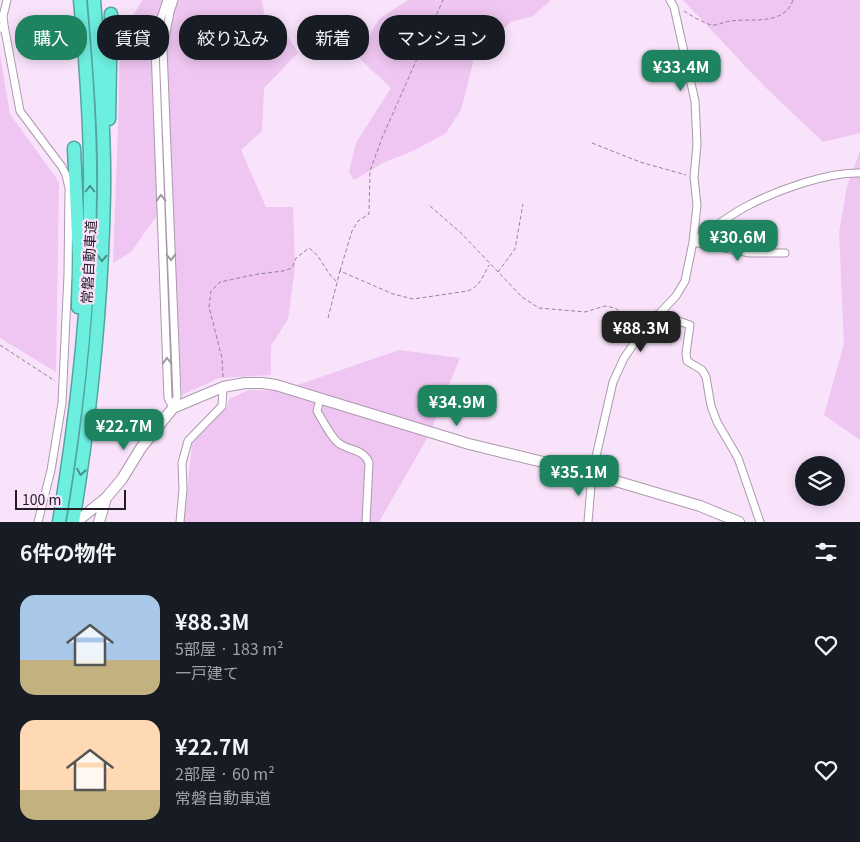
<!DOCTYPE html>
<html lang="ja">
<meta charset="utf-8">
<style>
:root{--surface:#171b24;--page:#20242c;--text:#f1f3f6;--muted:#9ea1a6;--accent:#1d845f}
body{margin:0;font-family:Georgia,"Noto Sans JP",serif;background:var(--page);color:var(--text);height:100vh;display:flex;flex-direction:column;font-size:19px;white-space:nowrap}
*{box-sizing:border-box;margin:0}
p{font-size:16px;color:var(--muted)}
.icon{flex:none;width:28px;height:28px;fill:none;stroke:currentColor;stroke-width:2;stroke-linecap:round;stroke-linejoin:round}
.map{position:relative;height:522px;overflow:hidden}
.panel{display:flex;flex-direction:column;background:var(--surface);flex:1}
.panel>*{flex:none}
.guide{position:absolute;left:15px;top:15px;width:500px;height:45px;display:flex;gap:10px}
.buttons{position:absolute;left:795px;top:456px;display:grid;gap:10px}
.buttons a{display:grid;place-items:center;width:50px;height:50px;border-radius:50%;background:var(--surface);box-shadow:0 2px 12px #0003;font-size:25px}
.scale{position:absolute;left:15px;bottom:12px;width:111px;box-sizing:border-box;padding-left:5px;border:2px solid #241c25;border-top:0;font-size:14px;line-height:18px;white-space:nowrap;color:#241c25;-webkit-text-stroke:4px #f9e3fb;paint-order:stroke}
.price{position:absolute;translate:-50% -42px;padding:0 11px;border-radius:10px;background:var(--accent);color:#fff;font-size:16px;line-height:32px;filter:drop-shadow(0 1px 2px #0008)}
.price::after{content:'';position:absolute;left:50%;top:30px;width:15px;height:11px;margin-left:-8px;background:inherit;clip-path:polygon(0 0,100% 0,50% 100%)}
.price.current{background:#222;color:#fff}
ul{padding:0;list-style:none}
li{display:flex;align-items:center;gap:15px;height:125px;padding:0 20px}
li span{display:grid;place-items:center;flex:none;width:140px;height:100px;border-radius:15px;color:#555}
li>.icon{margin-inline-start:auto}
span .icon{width:60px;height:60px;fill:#fffc;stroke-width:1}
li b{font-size:21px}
h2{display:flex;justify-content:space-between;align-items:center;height:60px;padding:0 20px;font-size:21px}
.pill{padding:0 18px;border-radius:20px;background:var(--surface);box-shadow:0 2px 12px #0003;font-size:18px;line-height:45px}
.pill.current{background:var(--accent);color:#fff}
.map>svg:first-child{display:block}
</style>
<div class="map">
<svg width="860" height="522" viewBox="0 0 860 522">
<rect width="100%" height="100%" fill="#f9e3fb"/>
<path fill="#eec6f1" d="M142,0H260L262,1L267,29L287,35L298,53L264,88L262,131L241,150L266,207H293L295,267L288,319L271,346V375L219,378L182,395L171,214L156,217L131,252L113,263L118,128L120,23L134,14Z
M408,0H551L533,16L511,22L475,55L461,110L446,133L415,150L383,163L354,180L349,172L356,143L391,88L357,56L379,19Z
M683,0H860V133L823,142L763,85Z
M0,54L10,114L59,182L56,372L0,338Z
M860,151V440L824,415L844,344L839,233L847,186Z
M399,350L460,358L429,435L379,522H184L192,444L227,407L229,399L249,390L280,391Z"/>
<path fill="#e8ac76" stroke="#836d5b" d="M26,34L27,47L17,48L16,35Z"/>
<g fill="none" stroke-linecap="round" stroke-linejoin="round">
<defs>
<path id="street" d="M167,0L158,27L155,47L168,398L173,408
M4,25L20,111L62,167L66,175L69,188L68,275L62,403L51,470L38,522
M1,28L4,25L3,16L7,0
M693,242C711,230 729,215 749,205C778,190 827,172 860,173
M693,242L750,253H785
M658,314L690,325L686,353L687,361L702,370L706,377L711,406L717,422L738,458L760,522
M320,399L317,411C322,419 332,440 340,444C350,451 364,449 369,463L366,522
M173,408L177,397L163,49L170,12L174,0
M180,522L183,489L182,463L188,441L222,406L223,387
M588,522L592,474L613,382L624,358L642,332L676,296L685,281L693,242L697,205L694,177L697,144L695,101L674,7L670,0"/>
<path id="secondary" d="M76,522L106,498L122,479L141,448L173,408L223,387L245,383H262L276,385L469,444L592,474L700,506L739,522
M99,522L106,498"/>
<path id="highway" d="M109,119L111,14
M74,148L79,258L78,307
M59,522C77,413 90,304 90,193C91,129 86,64 80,0
M73,522C91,413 102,304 104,193C105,129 99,64 94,0"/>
</defs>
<use href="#street" stroke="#ac98ae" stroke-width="9"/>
<use href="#secondary" stroke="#ac98ae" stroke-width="12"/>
<use href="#highway" stroke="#53a59f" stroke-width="15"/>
<path stroke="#938394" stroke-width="1" stroke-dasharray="4 2.5" stroke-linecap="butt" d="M684,11C690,15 705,24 712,25C717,26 725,21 731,21C752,18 784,26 793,0
M592,143L640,162L686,175
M430,206L461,233L522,297L539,308L585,312L605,306L615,308L638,326
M340,271L352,231L358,221L369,214L370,171L382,138L443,0
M498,272L515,249L523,204
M328,318L340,271L393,294L413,299L468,291C480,286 483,276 489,265
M0,345L55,381
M223,377L222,358L209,307L211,291L220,282L258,274L283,271L292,268L296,258L309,248C324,259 324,271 337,282"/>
<use href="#street" stroke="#fff" stroke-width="7"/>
<use href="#secondary" stroke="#fff" stroke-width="10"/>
<use href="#highway" stroke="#6defe0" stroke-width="12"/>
</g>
<defs><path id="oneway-chevron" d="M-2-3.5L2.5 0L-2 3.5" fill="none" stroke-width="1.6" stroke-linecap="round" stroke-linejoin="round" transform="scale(1.25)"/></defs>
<g stroke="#4c908c">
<use href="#oneway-chevron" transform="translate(90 189) rotate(-90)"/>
<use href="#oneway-chevron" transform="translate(102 258) rotate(93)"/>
<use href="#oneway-chevron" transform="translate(81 472) rotate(99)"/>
</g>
<g stroke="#9c999d">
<use href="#oneway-chevron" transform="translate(161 198) rotate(-92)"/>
<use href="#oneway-chevron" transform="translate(171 257) rotate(88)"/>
<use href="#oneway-chevron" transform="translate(167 361) rotate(-92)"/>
</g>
<g text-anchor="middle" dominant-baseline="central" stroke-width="4.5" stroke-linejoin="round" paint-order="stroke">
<g font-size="14" fill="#241c25" stroke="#f9e3fb">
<text transform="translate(88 262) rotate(-87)">常磐自動車道</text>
</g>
</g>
</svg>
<div class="buttons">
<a><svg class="icon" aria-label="layers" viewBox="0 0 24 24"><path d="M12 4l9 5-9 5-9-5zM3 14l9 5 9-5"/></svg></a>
</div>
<div class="scale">100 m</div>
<b class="price" style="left:681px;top:92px">¥33.4M</b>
<b class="price" style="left:738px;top:262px">¥30.6M</b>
<b class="price current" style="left:641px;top:353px">¥88.3M</b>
<b class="price" style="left:457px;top:427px">¥34.9M</b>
<b class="price" style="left:124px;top:451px">¥22.7M</b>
<b class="price" style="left:579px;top:497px">¥35.1M</b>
<div class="guide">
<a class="pill current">購入</a>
<a class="pill">賃貸</a>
<a class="pill">絞り込み</a>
<a class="pill">新着</a>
<a class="pill">マンション</a>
</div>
</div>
<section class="panel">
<h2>6件の物件<svg class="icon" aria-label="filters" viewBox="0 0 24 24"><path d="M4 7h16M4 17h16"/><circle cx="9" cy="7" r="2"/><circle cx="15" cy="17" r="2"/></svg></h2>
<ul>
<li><span style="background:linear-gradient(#a9c7e8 65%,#c2b280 0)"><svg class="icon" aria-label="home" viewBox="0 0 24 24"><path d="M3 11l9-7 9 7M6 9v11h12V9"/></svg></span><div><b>¥88.3M</b><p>5部屋 · 183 m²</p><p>一戸建て</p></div><svg class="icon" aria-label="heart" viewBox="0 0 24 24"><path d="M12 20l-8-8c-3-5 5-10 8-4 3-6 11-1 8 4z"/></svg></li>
<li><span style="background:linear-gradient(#ffd9b3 70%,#c2b280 0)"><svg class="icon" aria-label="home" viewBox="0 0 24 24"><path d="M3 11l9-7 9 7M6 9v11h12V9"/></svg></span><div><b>¥22.7M</b><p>2部屋 · 60 m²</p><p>常磐自動車道</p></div><svg class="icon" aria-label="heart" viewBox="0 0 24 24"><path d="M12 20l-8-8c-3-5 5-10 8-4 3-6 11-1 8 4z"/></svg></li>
</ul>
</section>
